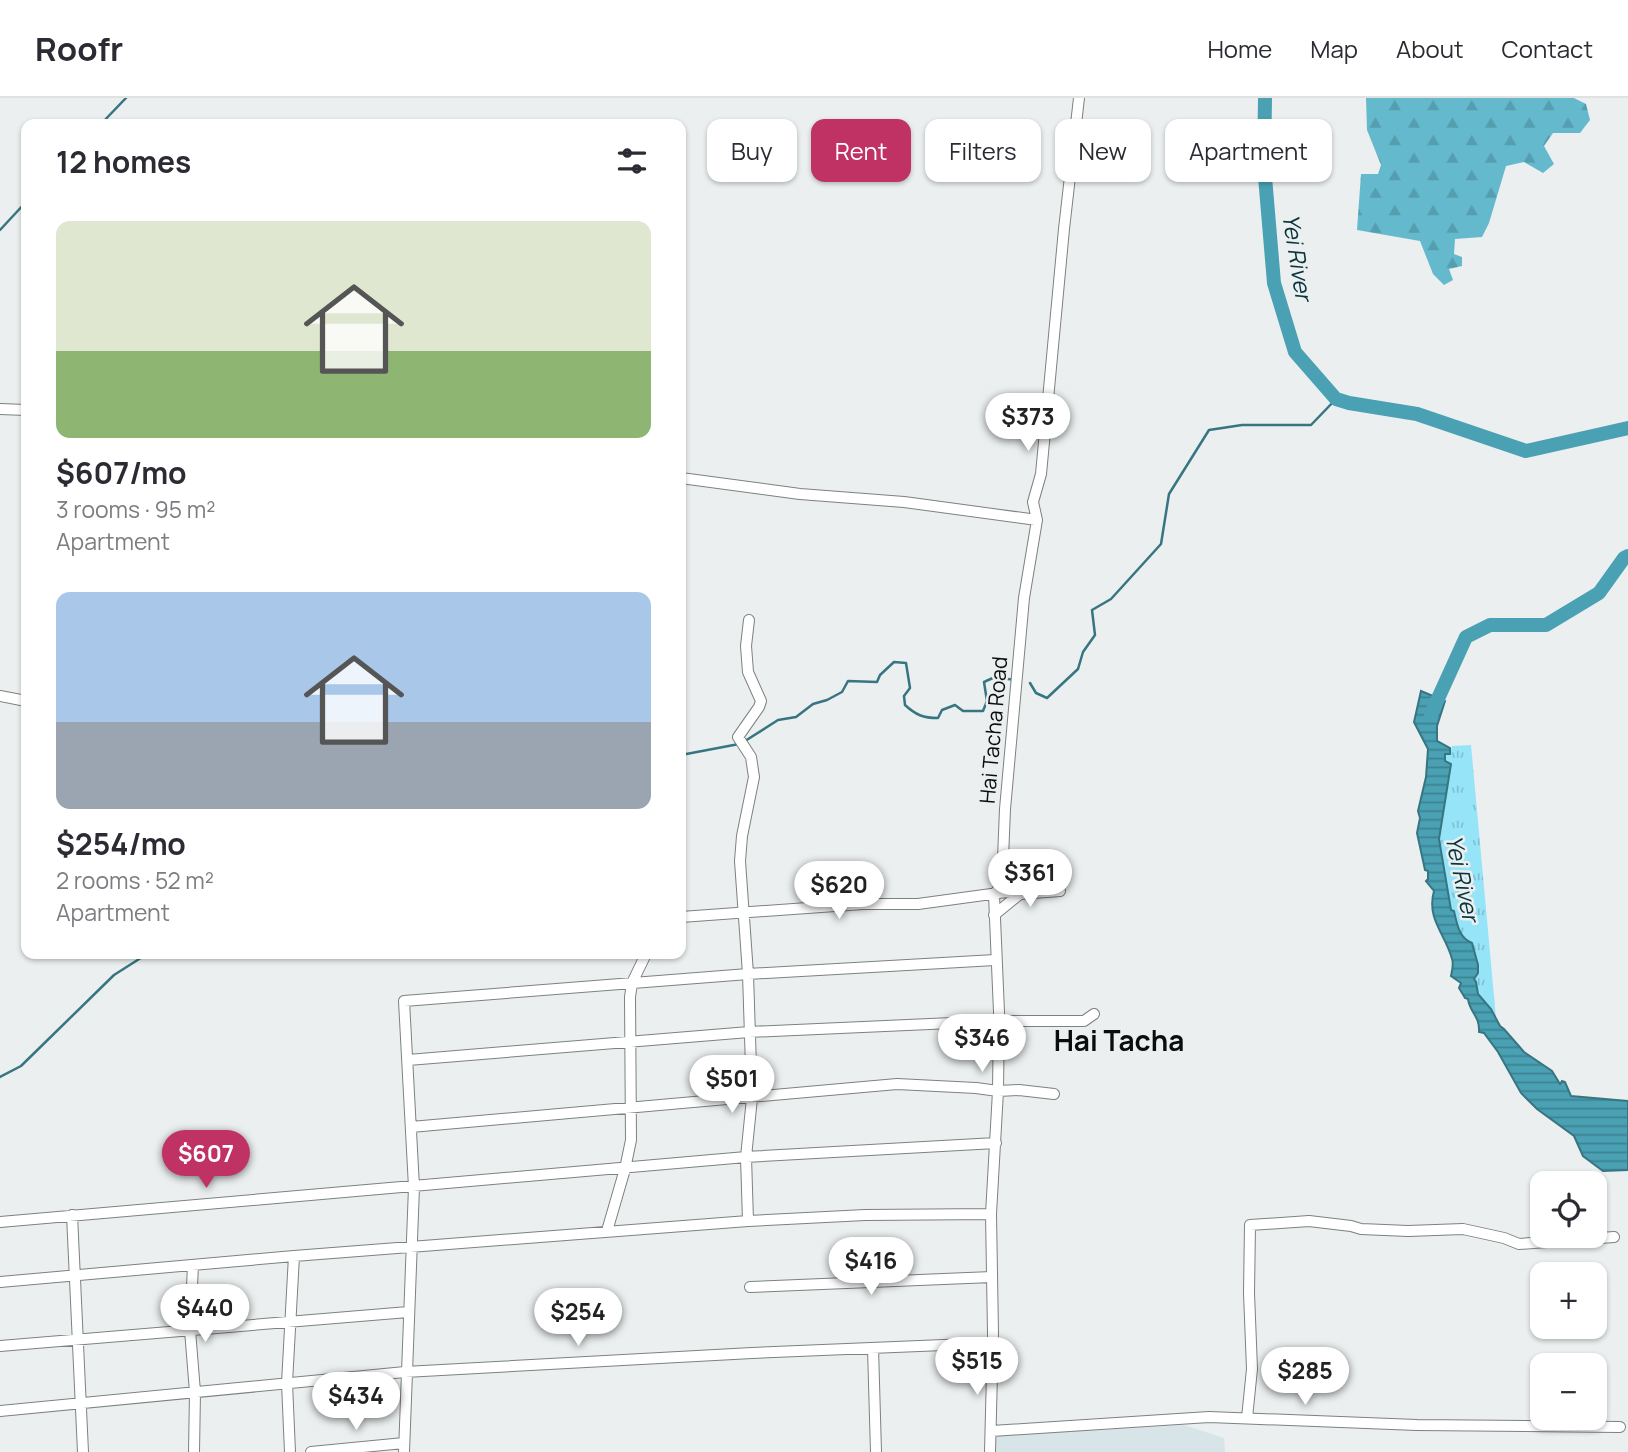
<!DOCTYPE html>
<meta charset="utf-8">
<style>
:root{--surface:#fff;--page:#f7f7f7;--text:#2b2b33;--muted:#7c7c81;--line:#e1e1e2;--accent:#bf3263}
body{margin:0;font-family:Manrope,sans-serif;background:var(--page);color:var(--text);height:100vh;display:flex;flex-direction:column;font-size:26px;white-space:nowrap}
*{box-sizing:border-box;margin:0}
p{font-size:23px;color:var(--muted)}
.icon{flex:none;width:38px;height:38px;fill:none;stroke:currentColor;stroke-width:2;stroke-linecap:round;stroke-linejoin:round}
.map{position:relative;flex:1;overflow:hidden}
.side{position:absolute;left:21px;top:21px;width:665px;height:840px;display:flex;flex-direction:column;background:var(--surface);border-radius:14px;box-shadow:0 2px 5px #0004}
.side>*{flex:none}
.top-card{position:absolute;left:707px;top:21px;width:665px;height:63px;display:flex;gap:14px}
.buttons{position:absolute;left:1530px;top:1073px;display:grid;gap:14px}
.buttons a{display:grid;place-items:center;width:77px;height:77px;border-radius:14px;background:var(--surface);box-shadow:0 2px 5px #0004;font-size:35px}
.price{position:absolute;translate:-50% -60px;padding:0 16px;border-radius:24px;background:#fff;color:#222;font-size:23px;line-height:46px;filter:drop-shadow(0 2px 4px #0008)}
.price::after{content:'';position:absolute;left:50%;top:42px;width:21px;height:16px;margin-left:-10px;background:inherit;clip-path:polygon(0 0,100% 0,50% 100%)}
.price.on{background:var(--accent);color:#fff}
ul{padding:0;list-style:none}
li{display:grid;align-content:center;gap:14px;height:371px;padding:0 35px}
li span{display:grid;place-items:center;height:217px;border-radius:14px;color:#555}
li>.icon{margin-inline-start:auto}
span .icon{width:126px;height:126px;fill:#fffc;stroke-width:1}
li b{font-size:30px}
h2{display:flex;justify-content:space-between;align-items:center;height:84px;padding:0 35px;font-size:30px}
.chip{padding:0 24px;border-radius:14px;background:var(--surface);box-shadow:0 2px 5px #0004;font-size:24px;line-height:63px}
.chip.on{background:var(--accent);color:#fff}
header{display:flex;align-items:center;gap:42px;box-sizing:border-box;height:98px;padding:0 35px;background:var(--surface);border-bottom:2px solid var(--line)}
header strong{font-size:33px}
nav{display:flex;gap:38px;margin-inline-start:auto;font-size:24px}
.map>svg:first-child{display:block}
</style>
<header>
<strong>Roofr</strong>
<nav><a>Home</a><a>Map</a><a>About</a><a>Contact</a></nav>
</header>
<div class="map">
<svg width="1628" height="1354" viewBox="0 0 1628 1354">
<defs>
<pattern id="grass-tufts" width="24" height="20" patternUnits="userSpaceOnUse" patternTransform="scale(1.75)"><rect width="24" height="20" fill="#96e4f7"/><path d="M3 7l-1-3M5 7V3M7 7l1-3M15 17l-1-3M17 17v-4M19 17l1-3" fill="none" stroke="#80c2d3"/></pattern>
<pattern id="forest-firs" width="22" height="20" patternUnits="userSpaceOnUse" patternTransform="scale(1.75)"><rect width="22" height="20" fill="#64b9cd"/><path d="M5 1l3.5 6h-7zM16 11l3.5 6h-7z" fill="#559eaf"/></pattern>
<pattern id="water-rules" width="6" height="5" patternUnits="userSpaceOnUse" patternTransform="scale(1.75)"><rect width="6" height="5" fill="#4aa1b4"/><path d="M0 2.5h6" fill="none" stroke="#3c8291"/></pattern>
</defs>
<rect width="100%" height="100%" fill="#ebeff0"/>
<path fill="#d7e4e8" d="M1184,1327L1224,1340L1225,1354H994L995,1334L1104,1332Z"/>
<path fill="url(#grass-tufts)" d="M1471,647L1496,920L1491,911L1478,896L1465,842L1459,834L1454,813L1451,812L1439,741L1450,666L1445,663V655L1450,656L1452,648Z"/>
<path fill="url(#forest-firs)" d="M1366,0H1574L1586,6L1590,22L1580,35H1553L1544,48L1554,66L1543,75L1524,64L1506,68L1489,125L1482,139L1455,141L1454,156L1462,159V168L1449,171L1453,182L1444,187L1433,176L1420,143L1357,132L1361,76H1378L1381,67L1367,32Z"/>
<path fill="url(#water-rules)" stroke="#377582" stroke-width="2" d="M1421,593L1445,603L1437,628V643L1450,650V656H1445V663L1451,666L1439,741L1451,812L1454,813C1457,826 1459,840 1472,845L1478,867V875L1474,881L1476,884L1478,896L1491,911L1500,928L1504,931L1524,954L1552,973L1560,986L1562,983L1565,984L1571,998L1628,1003V1072L1603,1073L1583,1058L1574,1038L1537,1011L1521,995L1498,954L1484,935L1479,934C1480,918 1470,915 1468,901L1465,900L1459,890L1461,885L1451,878C1452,873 1454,866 1452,861C1446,837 1426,821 1434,793L1426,783L1428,781V773L1425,772L1417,735L1420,720L1418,713L1426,679L1428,651L1414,624Z"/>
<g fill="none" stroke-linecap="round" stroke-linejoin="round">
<path stroke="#377582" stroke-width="2.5" d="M101,26L126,0
M0,132L26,104
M1030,585L1036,595L1047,600L1078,571L1083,554L1095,537L1092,512L1111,501L1161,446L1169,396L1209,332L1242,327H1311L1336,301
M745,643L778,622L796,619L813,606L827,602L842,594L848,583L877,584L880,577L894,564L906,565L910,590L904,598L905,607C916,617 923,620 938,620L942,612L955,607L963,613H983L987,603L984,584L995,579L1015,582
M681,657L739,646
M0,979L21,968L114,877L147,856"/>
<path stroke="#4aa1b4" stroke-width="14" d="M1265,0L1264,67L1274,185L1295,254L1336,301L1349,305L1417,316L1526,353L1628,330
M1431,616L1466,539L1490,527H1546L1599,495L1624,460L1628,458"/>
<defs>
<path id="minor" d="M0,311L26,312
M681,380L800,396L904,404L1037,422
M0,598L26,603
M994,817L1020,796L1060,793
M681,819L863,806H918L1006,794L1020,796
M408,962L749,934L997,923H1084L1094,916
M411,1029L897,986L976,990L998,993L1019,992L1054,996
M72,1117L83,1354
M748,1123L746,1059L752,1000L748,876L740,763L742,738L754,679L751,659L738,639L759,609L761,603L748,574L746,548L749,522
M0,1124L746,1059L996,1045
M607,1133L625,1071L631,1042L630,899L632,885L646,856
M193,1167L190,1232L195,1294L194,1354
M0,1184L294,1158L748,1123L865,1117L991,1116
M750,1189L992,1179
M0,1248L408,1214
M873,1250L876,1354
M0,1313L405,1274L752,1255L992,1245
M1247,1320L1252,1271L1249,1195L1250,1127L1309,1123L1351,1128L1361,1131L1408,1133L1463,1131L1504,1140L1519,1146L1614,1139
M992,1333L1209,1319L1417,1327L1620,1329
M290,1354L287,1285L294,1158
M311,1354L404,1345
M404,1354L414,1089L404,903L748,876L995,862
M990,1354L993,1235L991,1116L998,993L999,914L994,797L1002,785L1005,711L1024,500L1037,422L1033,404L1041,376L1064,131L1079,0"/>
</defs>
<use href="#minor" stroke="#7d8181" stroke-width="12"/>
<use href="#minor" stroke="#fff" stroke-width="10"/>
</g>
<g text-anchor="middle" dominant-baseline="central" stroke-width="5" stroke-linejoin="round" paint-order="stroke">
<g font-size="21" fill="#0b0d0d" stroke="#ebeff0">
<text transform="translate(993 632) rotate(-85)">Hai Tacha Road</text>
</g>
<g font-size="23" font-style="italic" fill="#09343c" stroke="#ebeff0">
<text transform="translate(1298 159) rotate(81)">Yei River</text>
<text transform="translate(1463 780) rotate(78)">Yei River</text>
</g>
<g font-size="28" font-weight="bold" fill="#0b0d0d" stroke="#ebeff0">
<text x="1119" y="942">Hai Tacha</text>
</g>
</g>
</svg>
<div class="buttons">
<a><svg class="icon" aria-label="locate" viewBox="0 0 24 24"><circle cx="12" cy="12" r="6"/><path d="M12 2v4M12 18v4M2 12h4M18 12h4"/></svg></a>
<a>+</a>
<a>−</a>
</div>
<b class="price" style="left:1028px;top:355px">$373</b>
<b class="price" style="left:1030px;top:811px">$361</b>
<b class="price" style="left:839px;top:823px">$620</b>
<b class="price" style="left:982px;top:976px">$346</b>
<b class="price" style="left:732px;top:1017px">$501</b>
<b class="price on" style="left:206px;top:1092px">$607</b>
<b class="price" style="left:871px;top:1199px">$416</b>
<b class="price" style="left:205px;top:1246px">$440</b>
<b class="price" style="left:578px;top:1250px">$254</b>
<b class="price" style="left:977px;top:1299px">$515</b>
<b class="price" style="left:1305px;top:1309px">$285</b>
<b class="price" style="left:356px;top:1334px">$434</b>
<div class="top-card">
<a class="chip">Buy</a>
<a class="chip on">Rent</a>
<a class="chip">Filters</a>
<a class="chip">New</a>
<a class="chip">Apartment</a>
</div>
<section class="side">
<h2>12 homes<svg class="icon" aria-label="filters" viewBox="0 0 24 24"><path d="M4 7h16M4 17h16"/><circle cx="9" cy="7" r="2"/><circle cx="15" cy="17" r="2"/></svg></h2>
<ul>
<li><span style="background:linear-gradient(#dfe7d0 60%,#8fb573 0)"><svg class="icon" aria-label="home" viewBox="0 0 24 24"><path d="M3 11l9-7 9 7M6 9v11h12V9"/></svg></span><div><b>$607/mo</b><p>3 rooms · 95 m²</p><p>Apartment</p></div></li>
<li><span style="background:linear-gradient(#a9c7e8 60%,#9aa5b1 0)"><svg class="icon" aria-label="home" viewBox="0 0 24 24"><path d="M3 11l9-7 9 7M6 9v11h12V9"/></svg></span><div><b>$254/mo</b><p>2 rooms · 52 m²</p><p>Apartment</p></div></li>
</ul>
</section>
</div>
